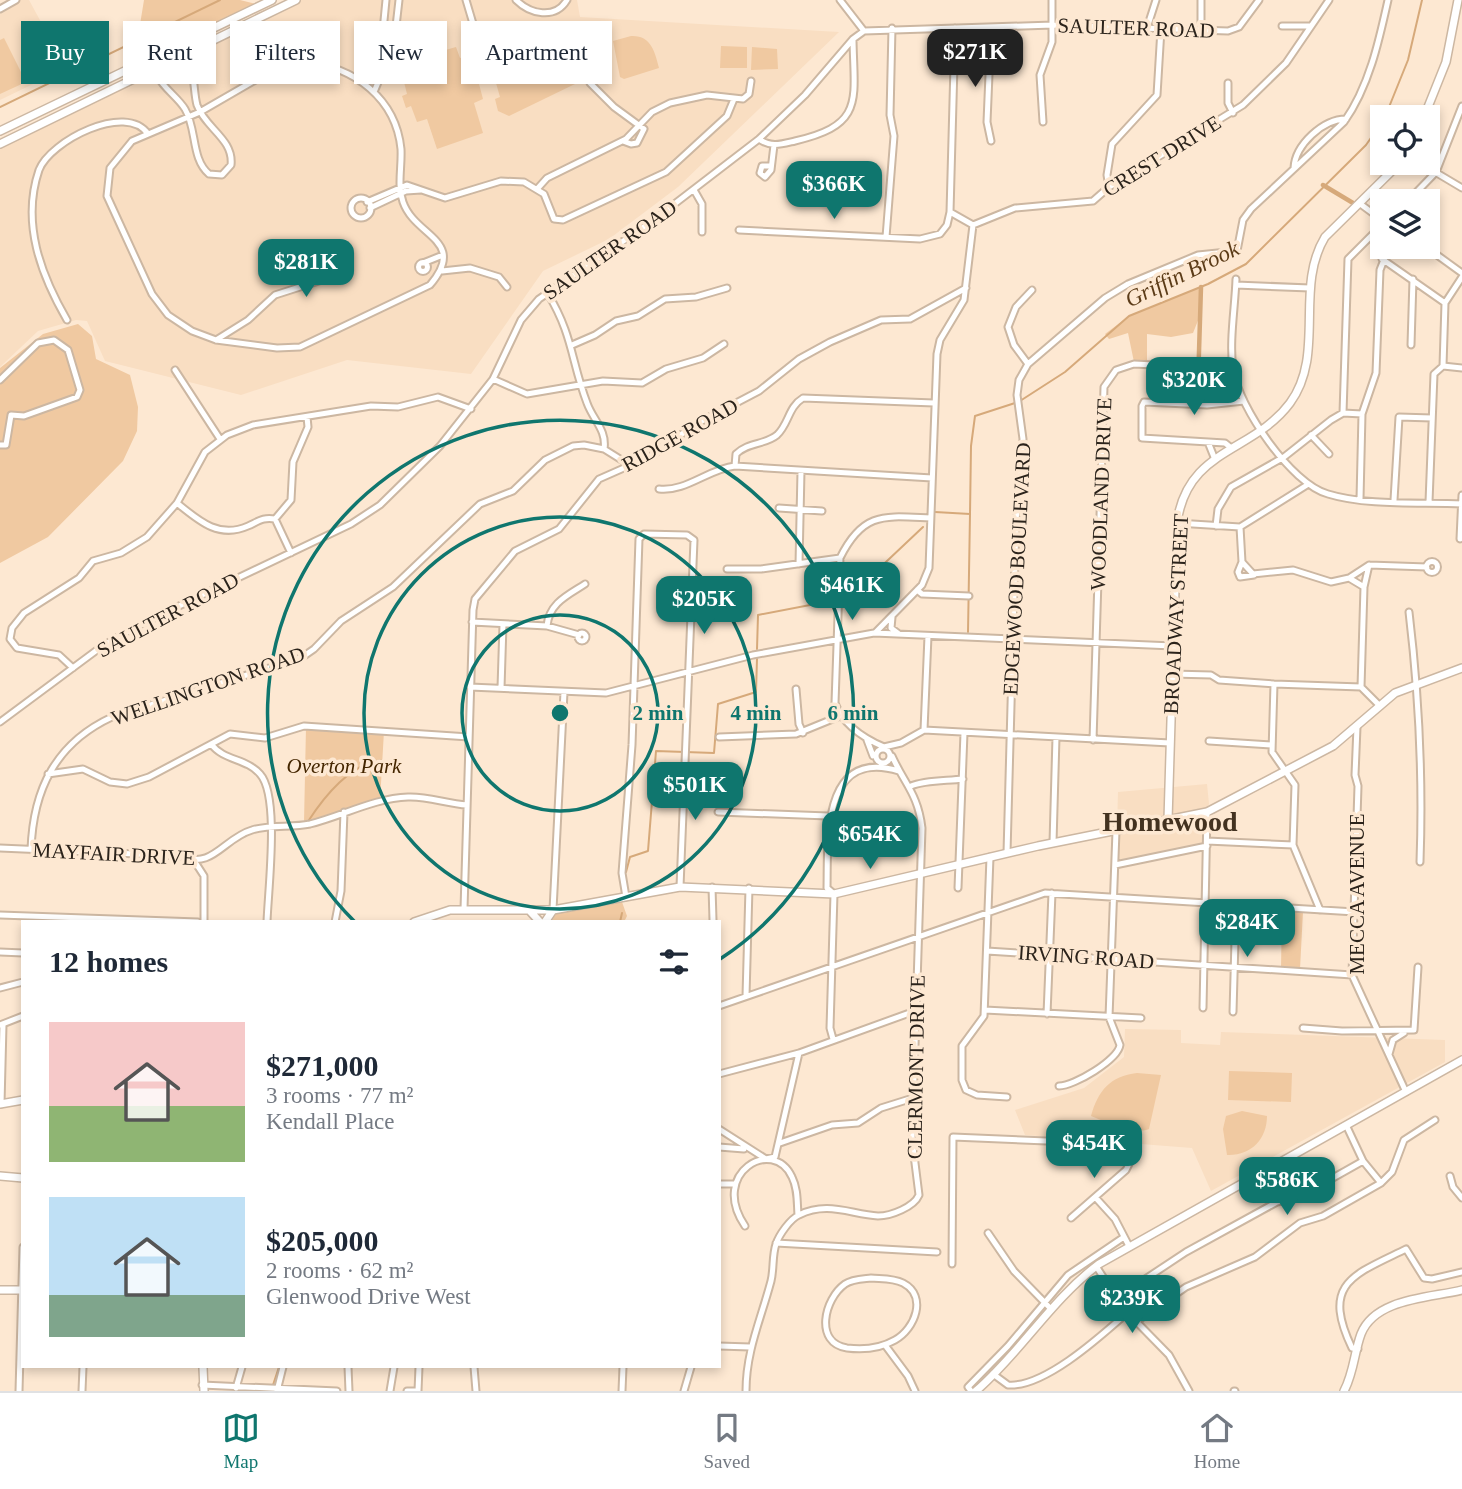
<!DOCTYPE html>
<meta charset="utf-8">
<style>
:root{--surface:#fff;--page:#f2f2f3;--text:#1f2937;--muted:#747a83;--line:#e0e1e3;--accent:#0f766e}
body{margin:0;font-family:Georgia,serif;background:var(--page);color:var(--text);height:100vh;display:flex;flex-direction:column;font-size:26px;white-space:nowrap}
*{box-sizing:border-box;margin:0}
p{font-size:23px;color:var(--muted)}
.icon{flex:none;width:38px;height:38px;fill:none;stroke:currentColor;stroke-width:2;stroke-linecap:round;stroke-linejoin:round}
.map{position:relative;flex:1;overflow:hidden}
.sheet{position:absolute;left:21px;top:920px;width:700px;height:448px;display:flex;flex-direction:column;background:var(--surface);border-radius:0px;box-shadow:0 4px 10px #0003}
.sheet>*{flex:none}
.banner{position:absolute;left:21px;top:21px;width:700px;height:63px;display:flex;gap:14px}
.tools{position:absolute;left:1370px;top:105px;display:grid;gap:14px}
.tools a{display:grid;place-items:center;width:70px;height:70px;border-radius:0px;background:var(--surface);box-shadow:0 4px 10px #0003;font-size:35px}
.price{position:absolute;translate:-50% -60px;padding:0 16px;border-radius:14px;background:var(--accent);color:#fff;font-size:23px;line-height:46px;filter:drop-shadow(0 2px 4px #0008)}
.price::after{content:'';position:absolute;left:50%;top:42px;width:21px;height:16px;margin-left:-10px;background:inherit;clip-path:polygon(0 0,100% 0,50% 100%)}
.price.selected{background:#222;color:#fff}
ul{padding:0;list-style:none}
li{display:flex;align-items:center;gap:21px;height:175px;padding:0 28px}
li span{display:grid;place-items:center;flex:none;width:196px;height:140px;border-radius:0px;color:#555}
li>.icon{margin-inline-start:auto}
span .icon{width:84px;height:84px;fill:#fffc;stroke-width:1}
li b{font-size:30px}
h2{display:flex;justify-content:space-between;align-items:center;height:84px;padding:0 28px;font-size:30px}
.tag{padding:0 24px;border-radius:0px;background:var(--surface);box-shadow:0 4px 10px #0003;font-size:24px;line-height:63px}
.tag.selected{background:var(--accent);color:#fff}
.tab-bar{display:flex;justify-content:space-around;align-items:center;height:98px;border-top:2px solid var(--line);background:var(--surface);font-size:19px;color:var(--muted)}
.tab-bar a{display:grid;justify-items:center;gap:4px}
.tab-bar .selected{color:var(--accent)}
.map>svg:first-child{display:block}
</style>
<div class="map">
<svg width="1462" height="1391" viewBox="0 0 1462 1391">
<rect width="100%" height="100%" fill="#fde8d2"/>
<path fill="#f9dec2" d="M16,0H29L66,68L0,100V9Z
M293,0H577L580,17L839,32L678,187L609,239L543,271L471,374L347,360L241,395L105,361L87,321L76,320L38,331L0,367V147Z
M1207,784L1209,804L1206,810V845L1116,863L1118,792Z
M1125,1029L1181,1030V1043L1220,1045L1221,1032L1445,1040V1062L1211,1191L1192,1148L1025,1135L1015,1110L1084,1088L1124,1057Z"/>
<path fill="#f0c9a1" d="M144,0H240L256,4L181,39L171,41L161,35L136,49Z
M524,32L552,38L563,52L575,84L509,116L498,111L495,99L500,97L484,41Z
M631,36C651,35 655,52 659,68L624,79L620,77L613,41Z
M4,38L26,82L0,94V40Z
M721,46L747,47V68H720Z
M456,47L460,58L471,55L475,70L482,69L486,82L479,84L483,99L474,103L483,133L437,149L427,119L417,122L411,106L406,108L402,96L407,94L403,78L412,75L407,61Z
M752,47L777,49L778,69L751,70Z
M1201,287V313L1193,333L1171,337L1147,334V363L1134,362L1128,333L1109,339L1105,334L1129,316Z
M78,324L92,336L96,359L130,375L138,407L137,431L123,461L48,537L0,563V368L43,334Z
M306,727L384,731L380,801L304,823Z
M622,902L627,916L624,922H551L556,914Z
M1282,911L1303,912L1300,969L1281,968Z
M1229,1071L1292,1073L1291,1102L1228,1100Z
M1137,1073L1161,1075L1149,1129C1135,1135 1106,1122 1091,1116C1098,1091 1110,1076 1137,1073Z
M1242,1111L1267,1116C1267,1139 1251,1156 1227,1155L1223,1129L1226,1116Z"/>
<g fill="none" stroke-linecap="round" stroke-linejoin="round">
<path stroke="#d6a97a" stroke-width="2" d="M0,107L220,0
M1385,117L1408,60L1422,0
M1020,401L1065,372L1129,316L1208,284L1246,264L1366,145L1382,122
M935,512L970,514L971,446L975,416L1015,403
M842,598L852,594L923,527
M968,632L970,514
M757,649L758,615L836,600
M309,820C324,797 351,763 381,760
M626,872L630,857L648,851L656,751L714,753L718,704L756,692L757,659
M620,922L622,913
M273,1385L279,1367"/>
<path stroke="#d6a97a" stroke-width="4.5" d="M1323,185L1353,203
M1198,384L1201,287"/>
<defs>
<path id="street" d="M466,0L482,54
M516,0C530,14 555,20 567,0
M840,0L864,31
M0,9L16,0
M1282,26H1310
M991,27L987,122L991,141
M1147,28L1156,0
M1201,30V0
M159,55C146,79 174,91 185,109C197,129 191,159 209,174L222,175L231,165C234,139 205,128 197,105C192,88 197,53 174,48
M306,63C354,66 396,99 401,149C402,167 397,185 403,202C415,237 468,240 430,285L300,347L277,348L216,340L192,331L168,315L152,294L107,196L110,168L132,141L200,112L271,71Z
M364,83L382,41L386,0
M590,83L614,107L644,129L637,143L631,144L623,141
M1228,83V103L1233,113
M374,92L394,44L399,0
M1043,122L1040,75L1052,42V0
M759,139C771,148 782,144 795,141C865,125 854,100 853,40
M1420,163L1462,188
M771,166H762L760,173L765,177L771,170L774,145
M1294,168C1295,145 1323,119 1346,119
M1109,187L1107,175L1112,144L1157,95L1161,29
M538,188L547,178L626,139L652,112L670,103L707,95L743,99L749,94L751,81
M694,190L702,204V232
M351 208a10 10 0 1 1 20 0a10 10 0 1 1-20 0Z
M1408,201L1436,172L1462,106
M367,202L407,185L445,198L501,181L524,182L544,194L554,219L563,220L666,172L727,116L734,99
M1359,203L1382,220
M370,208L406,191L421,190
M950,212L973,225L1015,208L1093,201L1109,187L1243,105L1286,63L1329,0
M739,230L920,239L940,234L947,225L950,212L955,28
M886,237L894,136L890,115L892,28
M1426,247L1462,273
M1382,259L1445,303
M418.5 267a4.5 4.5 0 1 1 9 0a4.5 4.5 0 1 1-9 0Z
M423,263L443,255
M442,271L470,268L499,277L507,287
M1236,279C1235,308 1229,341 1233,370C1239,407 1291,484 1328,494C1367,506 1421,502 1462,504
M1236,285L1310,288
M548,294C573,335 571,361 587,403C593,420 607,430 604,449
M67,320C41,275 21,223 39,170C50,141 126,102 148,134
M216,340L248,320L275,295L325,279L338,271L339,260L327,250
M572,345L595,335L616,321L638,316L665,299L696,297L727,288
M1411,345L1413,279
M1028,364L1014,345L1008,327L1016,307L1032,290
M1443,366L1445,303L1462,277
M1443,366L1462,368
M175,370L220,439
M493,379L527,394L603,381L642,383L666,369L703,358L724,344
M0,380L38,343L54,340L68,350L80,390L77,397L24,416L11,415L6,445H0
M1343,413L1348,259L1382,225
M1311,435L1329,454
M1208,442L1214,457
M1230,447L1225,443L1142,438V406L1144,402L1207,405L1244,401
M735,466L736,454C748,442 765,445 777,435C789,424 788,407 803,398L934,403
M659,489C686,492 708,469 735,466L932,478
M1360,499L1362,414L1376,373L1380,270L1389,247
M1394,500L1399,417L1432,418
M1429,502L1434,374L1443,366
M177,503C199,521 219,539 248,526C259,521 263,517 275,519L291,553
M779,508L822,511
M275,519L291,500L293,462L308,427L307,417
M1177,523L1240,527L1307,485
M1216,526L1218,509L1231,487L1284,457L1331,420L1343,413L1362,414
M1240,527L1242,562L1253,574L1293,570L1331,582L1349,578L1364,587
M1460,539L1462,495
M840,558L835,703C843,725 863,738 884,747
M1426.5 567a5.5 5.5 0 1 1 11 0a5.5 5.5 0 1 1-11 0Z
M1242,562L1238,572L1240,577L1254,575
M799,564L801,471
M1369,565L1364,587L1361,687L1380,706
M727,569H761L840,558C863,511 885,516 930,518
M1349,578L1369,565L1427,567
M917,590L922,594L969,596
M1409,612C1419,696 1423,779 1420,862
M892,617L891,628L899,634
M472,622L547,626L579,635
M547,626C549,603 568,595 585,584
M578 637a4 4 0 1 1 8 0a4 4 0 1 1-8 0Z
M875,633L922,585L929,568L937,354L940,340L964,300L973,225
M73,668L59,655L17,648L10,639L12,628L24,613L79,578L93,561L121,553L147,537L177,503L205,452L227,435L253,425L371,406L398,407L438,397L471,409
M1172,674L1211,675L1219,680L1274,684L1361,687
M1274,684L1272,752L1295,785L1293,845L1320,910
M470,687L606,693L753,655L874,633L1173,646
M501,688L503,624
M796,689L799,724L803,733
M0,722L101,647L133,628L351,524L380,505L440,446L493,379L521,320L539,299L651,222L759,139L805,95L853,39L864,31L1053,25L1228,31L1239,27L1259,0
M1357,727L1355,775L1358,786L1352,975L1406,1092
M924,730L1170,743
M924,730L928,636
M719,737L796,734L840,716
M867,740L873,756
M1093,740L1104,387L1116,370L1134,364L1233,369
M1209,741L1271,745
M211,744C224,761 246,758 260,774C280,796 268,890 267,922
M884,747L901,743L924,730
M876 756a7 7 0 1 1 14 0a7 7 0 1 1-14 0Z
M48,774L83,769L110,782L127,784L149,777L230,734L265,738L304,726L469,737
M911,786C925,780 946,781 963,779
M718,812L828,816
M1207,841L1293,845
M1053,843L1056,737
M0,848L182,856C212,870 224,838 252,830C271,824 291,828 310,824C342,816 375,798 408,797C428,796 447,804 467,805
M31,850C33,789 56,743 112,717L301,658L314,649L341,621L393,587L480,504L513,491L545,460L573,446L584,445L604,449L628,464
M1007,853L1016,521L1023,439L1017,395L1019,380L1028,364L1105,298L1128,284L1198,255L1237,251L1243,220L1251,209L1344,122C1369,87 1379,41 1388,0
M990,857L984,1016L962,1046V1080L966,1090L977,1095L1007,1097
M195,862L204,876V922
M1115,865L1207,846
M712,887L713,920
M958,888L964,733
M626,897L622,873L632,745L639,539L644,534L687,535L694,540L680,887
M464,909L473,610L475,599L515,551L559,529L599,479L651,456L696,424L759,391L799,359L830,342L881,320L910,319L966,288
M553,910L564,692
M0,915L198,922
M335,922L341,891L344,812
M987,951L1352,975
M0,952L23,953
M0,988L23,982
M746,996L749,888
M719,1006L1045,893L1355,912
M1203,1008L1207,812
M985,1010L1141,1018
M1233,1012L1236,904
M1047,1014L1052,893
M1109,1017L1116,831
M0,1025L23,1016
M1303,1028L1342,1031L1414,1030L1418,967
M833,1039L830,1028L834,894L827,888C828,841 821,747 899,771
M1389,1054L1393,1040L1404,1033
M719,1074L799,1053L915,1011
M1059,1086C1074,1086 1118,1060 1120,1045L1109,1017
M1,1104L3,1025
M1347,1127L1363,1161L1381,1183
M719,1129L766,1159L775,1157L799,1053
M780,1143L832,1125L858,1123L881,1108L913,1098
M719,1147L744,1149
M1450,1176L1453,1187L1462,1198
M719,1184H734
M1095,1197L1115,1219L1129,1246
M745,1226C709,1173 773,1136 792,1177C798,1189 797,1202 798,1215
M988,1233L1014,1271L1050,1308
M776,1243L937,1252
M952,1264L953,1137L1071,1142L1133,1150L1134,1154L1126,1170L1071,1218
M1096,1266L1123,1308L1169,1355L1189,1391
M871,1278C881,1279 893,1278 903,1283C928,1296 915,1329 895,1340C881,1348 863,1350 847,1348C814,1343 824,1299 845,1284C852,1279 862,1279 871,1278Z
M1118,1297L1186,1252L1277,1202L1299,1197L1363,1161
M1137,1321L1186,1287L1255,1257L1300,1223L1323,1216L1381,1183L1392,1172L1404,1140L1435,1120
M885,1345L908,1376L915,1391
M719,1346L750,1347
M1358,1349L1352,1348C1321,1283 1353,1275 1406,1249L1424,1278L1432,1279L1462,1272
M348,1367L349,1391
M474,1367L476,1391
M993,1374L1008,1385C1044,1388 1101,1336 1127,1313
M202,1385L337,1391
M236,1388L242,1367
M19,1391L23,1247
M82,1391L83,1367
M277,1391L283,1367
M390,1391L394,1367
M407,1391H418
M418,1391L419,1367
M622,1391L623,1367
M684,1391L691,1367
M746,1391C746,1351 761,1319 771,1281C774,1269 772,1256 776,1244C779,1235 790,1219 799,1215C827,1201 850,1214 878,1216C891,1216 914,1207 919,1195L912,1139L922,828C918,794 905,785 892,756
M971,1391L968,1387L1008,1346L1068,1275L1124,1237
M1234,1391H1235"/>
<path id="secondary" d="M1424,117L1446,62L1458,0
M0,131L272,0
M0,144L296,0
M1168,820L1177,523C1187,448 1253,453 1290,403C1326,354 1294,288 1325,237L1400,163
M529,910L540,922
M414,922L450,910H553L680,887L834,894L1038,846L1207,812L1333,746L1395,693L1462,668
M545,922L553,910
M0,1104L23,1100
M0,1176L23,1178
M0,1290H23
M203,1367L204,1391
M976,1391C1021,1352 1051,1300 1099,1264L1462,1060
M1344,1391C1354,1372 1354,1353 1361,1334C1375,1298 1430,1298 1462,1290"/>
</defs>
<use href="#street" stroke="#ccb7a2" stroke-width="9"/>
<use href="#secondary" stroke="#ccb7a2" stroke-width="10"/>
<use href="#street" stroke="#fff" stroke-width="5"/>
<use href="#secondary" stroke="#fff" stroke-width="7"/>
</g>
<g fill="none" stroke="#0f766e" stroke-width="3.5">
<circle cx="560" cy="713" r="98"/>
<circle cx="560" cy="713" r="196"/>
<path d="M355 922A293 293 0 1 1 720 959"/>
</g>
<g text-anchor="middle" dominant-baseline="central" stroke-width="7" stroke-linejoin="round" paint-order="stroke">
<g font-size="21" fill="#2b231b" stroke="#fde8d2">
<text transform="translate(1136 28) rotate(2)">SAULTER ROAD</text>
<text transform="translate(1162 156) rotate(-32)">CREST DRIVE</text>
<text transform="translate(610 250) rotate(-35)">SAULTER ROAD</text>
<text transform="translate(680 435) rotate(-29)">RIDGE ROAD</text>
<text transform="translate(1101 494) rotate(-88)">WOODLAND DRIVE</text>
<text transform="translate(1017 569) rotate(-87)">EDGEWOOD BOULEVARD</text>
<text transform="translate(1176 614) rotate(-87)">BROADWAY STREET</text>
<text transform="translate(168 615) rotate(-28)">SAULTER ROAD</text>
<text transform="translate(208 686) rotate(-19)">WELLINGTON ROAD</text>
<text transform="translate(114 854) rotate(3)">MAYFAIR DRIVE</text>
<text transform="translate(1357 894) rotate(-90)">MECCA AVENUE</text>
<text transform="translate(1086 957) rotate(4)">IRVING ROAD</text>
<text transform="translate(916 1067) rotate(-89)">CLERMONT DRIVE</text>
</g>
<g font-size="21" font-style="italic" fill="#442600" stroke="#fde8d2">
<text x="344" y="766">Overton Park</text>
</g>
<g font-size="23" font-style="italic" fill="#5c3c18" stroke="#fde8d2">
<text transform="translate(1182 274) rotate(-26)">Griffin Brook</text>
</g>
<g font-size="28" font-weight="bold" fill="#433220" stroke="#fde8d2">
<text x="1170" y="821">Homewood</text>
</g>
</g>
<circle cx="560" cy="713" r="10" fill="#0f766e" stroke="#fde8d2" stroke-width="3.5"/>
<g font-size="21" text-anchor="middle" font-weight="bold" fill="#0f766e" stroke="#fde8d2" stroke-width="7" stroke-linejoin="round" paint-order="stroke">
<text x="658" y="720">2 min</text>
<text x="756" y="720">4 min</text>
<text x="853" y="720">6 min</text>
</g>
</svg>
<div class="tools">
<a><svg class="icon" aria-label="locate" viewBox="0 0 24 24"><circle cx="12" cy="12" r="6"/><path d="M12 2v4M12 18v4M2 12h4M18 12h4"/></svg></a>
<a><svg class="icon" aria-label="layers" viewBox="0 0 24 24"><path d="M12 4l9 5-9 5-9-5zM3 14l9 5 9-5"/></svg></a>
</div>
<b class="price selected" style="left:975px;top:89px">$271K</b>
<b class="price" style="left:834px;top:221px">$366K</b>
<b class="price" style="left:306px;top:299px">$281K</b>
<b class="price" style="left:1194px;top:417px">$320K</b>
<b class="price" style="left:852px;top:622px">$461K</b>
<b class="price" style="left:704px;top:636px">$205K</b>
<b class="price" style="left:695px;top:822px">$501K</b>
<b class="price" style="left:870px;top:871px">$654K</b>
<b class="price" style="left:1247px;top:959px">$284K</b>
<b class="price" style="left:1094px;top:1180px">$454K</b>
<b class="price" style="left:1287px;top:1217px">$586K</b>
<b class="price" style="left:1132px;top:1335px">$239K</b>
<div class="banner">
<a class="tag selected">Buy</a>
<a class="tag">Rent</a>
<a class="tag">Filters</a>
<a class="tag">New</a>
<a class="tag">Apartment</a>
</div>
<section class="sheet">
<h2>12 homes<svg class="icon" aria-label="filters" viewBox="0 0 24 24"><path d="M4 7h16M4 17h16"/><circle cx="9" cy="7" r="2"/><circle cx="15" cy="17" r="2"/></svg></h2>
<ul>
<li><span style="background:linear-gradient(#f6c9c9 60%,#8fb573 0)"><svg class="icon" aria-label="home" viewBox="0 0 24 24"><path d="M3 11l9-7 9 7M6 9v11h12V9"/></svg></span><div><b>$271,000</b><p>3 rooms · 77 m²</p><p>Kendall Place</p></div></li>
<li><span style="background:linear-gradient(#bfe0f5 70%,#7fa58c 0)"><svg class="icon" aria-label="home" viewBox="0 0 24 24"><path d="M3 11l9-7 9 7M6 9v11h12V9"/></svg></span><div><b>$205,000</b><p>2 rooms · 62 m²</p><p>Glenwood Drive West</p></div></li>
</ul>
</section>
</div>
<nav class="tab-bar">
<a class="selected"><svg class="icon" aria-label="map" viewBox="0 0 24 24"><path d="M3 6l6-2 6 2 6-2v14l-6 2-6-2-6 2zM9 4v14M15 6v14"/></svg>Map</a>
<a><svg class="icon" aria-label="saved" viewBox="0 0 24 24"><path d="M7 4h10v16l-5-4-5 4z"/></svg>Saved</a>
<a><svg class="icon" aria-label="home" viewBox="0 0 24 24"><path d="M3 11l9-7 9 7M6 9v11h12V9"/></svg>Home</a>
</nav>
